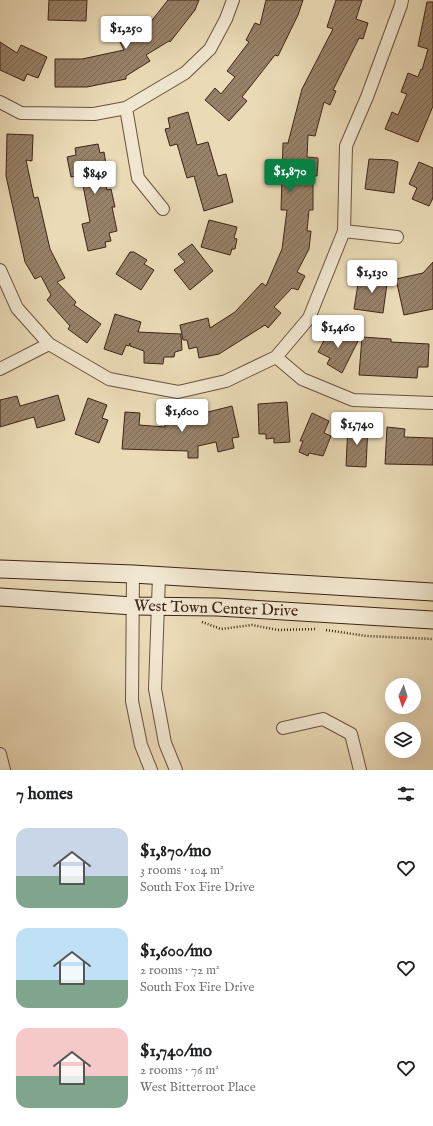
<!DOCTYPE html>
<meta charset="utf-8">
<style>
:root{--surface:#fff;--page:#f6f6f6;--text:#202124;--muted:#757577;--accent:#0b8043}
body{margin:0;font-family:"IM FELL English",serif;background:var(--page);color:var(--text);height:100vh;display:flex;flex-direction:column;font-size:15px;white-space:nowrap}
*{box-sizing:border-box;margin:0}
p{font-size:13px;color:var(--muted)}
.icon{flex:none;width:22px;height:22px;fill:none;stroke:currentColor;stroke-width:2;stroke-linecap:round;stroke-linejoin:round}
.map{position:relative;height:770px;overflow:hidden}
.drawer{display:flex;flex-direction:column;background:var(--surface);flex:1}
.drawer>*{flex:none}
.needle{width:26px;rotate:183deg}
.buttons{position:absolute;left:385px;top:678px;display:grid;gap:8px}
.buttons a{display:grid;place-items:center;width:36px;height:36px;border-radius:50%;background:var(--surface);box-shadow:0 4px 16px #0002;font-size:20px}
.price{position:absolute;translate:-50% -34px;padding:0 9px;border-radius:4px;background:#fff;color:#222;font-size:13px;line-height:26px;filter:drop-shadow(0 1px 2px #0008)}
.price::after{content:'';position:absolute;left:50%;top:24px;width:12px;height:9px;margin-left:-6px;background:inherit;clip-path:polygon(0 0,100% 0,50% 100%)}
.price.on{background:var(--accent);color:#fff}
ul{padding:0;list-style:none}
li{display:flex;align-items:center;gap:12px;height:100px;padding:0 16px}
li span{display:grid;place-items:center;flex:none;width:112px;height:80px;border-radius:12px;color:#555}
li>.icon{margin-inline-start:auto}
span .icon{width:48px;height:48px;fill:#fffc;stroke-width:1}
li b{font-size:17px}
h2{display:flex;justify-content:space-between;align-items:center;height:48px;padding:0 16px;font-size:17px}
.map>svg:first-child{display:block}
</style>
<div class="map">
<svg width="433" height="770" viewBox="0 0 433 770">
<defs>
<pattern id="building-hatch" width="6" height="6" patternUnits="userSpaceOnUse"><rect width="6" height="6" fill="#988269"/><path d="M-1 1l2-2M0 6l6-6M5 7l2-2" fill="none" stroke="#7d6a55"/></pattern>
</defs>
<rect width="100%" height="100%" fill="#eadab6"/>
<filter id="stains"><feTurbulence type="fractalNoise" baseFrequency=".005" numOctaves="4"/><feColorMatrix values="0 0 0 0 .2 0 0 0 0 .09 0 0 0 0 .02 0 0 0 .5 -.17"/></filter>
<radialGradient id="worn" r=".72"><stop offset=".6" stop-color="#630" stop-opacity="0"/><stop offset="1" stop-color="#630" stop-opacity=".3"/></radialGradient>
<path fill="url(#building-hatch)" stroke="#402315" d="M49,0H87L86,21L48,20Z
M168,0H199L195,10L170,42L169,41L146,55L150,61L126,76V79L87,87H55V59H82L124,50L120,42L149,24Z
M266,0H303L298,15L278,56L275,55L242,97L247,101L229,121L205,100L215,88L221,94L235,77L227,71L249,42L246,40L255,23L260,25Z
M336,0H362L356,19L368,23L363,39L359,38L333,90L336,91L330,105L324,102L315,136L308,135L307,157L318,158V162L317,176H313V210H309L307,231H311L309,249L297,272L305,276L298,290L292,288L274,307L281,313L268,328L265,325L219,354L199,358L197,347L189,349L187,340H183L180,325L208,318L210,328L235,312L262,283L266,286L282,249L287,210H281L283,143H288L302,89L333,29L327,27Z
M427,2H433V106L418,142L385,129L392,112L398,115L407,94L401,92L408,73L418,77L421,69L422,70L428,49L418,46Z
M0,42L17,53L21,45L47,57L38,78L27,74L24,81L0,70Z
M188,112L197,145L208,142L218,176L226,174L233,202L204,211L194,176L187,178L177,144L170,146L165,129L170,128L168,118Z
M7,134L33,135L32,161L26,160L34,198L38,197L50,249L65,278L57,282L76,302L74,305L101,324L87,343L68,329L70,326L47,300L51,295L41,276L35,279L25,262L6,176Z
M98,144L100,153L104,152L107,170L103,171L107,190L111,189L115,207H112L117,231L109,233L111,241L105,242L106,247L88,251L82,224L90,222L81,175L71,177L67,157L76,155L75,148Z
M369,159L392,160L398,162L394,193L365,189Z
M419,162L433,168V198L429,206L412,199L417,188L409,184Z
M209,220L237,227L234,238L237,239L235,249H232L230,255L201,247Z
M192,244L213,271L190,290L174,270L185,262L178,254Z
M130,252H134L147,260L144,264L154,270L141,290L116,274Z
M433,262V309L404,315L396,279L423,273Z
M371,273L388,276L383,313L354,309L358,284L369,285Z
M115,314L141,322L138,332L181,334L182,350L175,352L174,357H164L163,364L144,363V351L130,346V343L129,346L126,345L122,355L104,349Z
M331,327L358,341L342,373L327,364L330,358L318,352Z
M362,337L391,339V342L429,344L428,367H418L417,378L359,375Z
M58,395L65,420L37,428L34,417L0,427V400L17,396L20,406Z
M88,398L107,405L102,418L108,420L99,443L75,434Z
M287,402L290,442L274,443V438L266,439V434H259L258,404Z
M232,406L239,437L232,438L234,448L218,452L216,442L198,446V458H188V451L122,449L125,412L140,413L139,425L165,427V415H183V422H206L204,413Z
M312,413L329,421L324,433L331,436L323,456L309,453L308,456L299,452L303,441H300Z
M348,424L368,425L366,467L346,466Z
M387,427L405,429L404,437L433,438V465L385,464Z"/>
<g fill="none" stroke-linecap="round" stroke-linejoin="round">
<defs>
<path id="street" d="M0,102L21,113L94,114L126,108L185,73L210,49L226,19L233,0
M126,108L138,178L163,209
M344,231L397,237
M0,270L17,308L49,344L109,379L178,392L226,381L276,357L309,318L344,231L346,146L367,97L401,5L402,0
M276,357L302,379L353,400L433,403
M0,369L49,344
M133,574L132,701L141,745L151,770
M159,576L155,689L165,743L176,770
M283,728L323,719L351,734L360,770
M0,754L4,770"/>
<path id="secondary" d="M0,569L133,574L433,592
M0,597L133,606L217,607L433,620"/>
</defs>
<use href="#street" stroke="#6a513d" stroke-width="14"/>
<use href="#secondary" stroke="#402315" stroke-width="19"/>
<path stroke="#402315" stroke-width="2.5" stroke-dasharray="1 2" stroke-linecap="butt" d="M202,622L221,629L252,625L278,630L317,629
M326,630L367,636L433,639"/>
<use href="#street" stroke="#f1e7d0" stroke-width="12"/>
<use href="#secondary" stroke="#f1e7d0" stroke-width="17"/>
</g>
<g text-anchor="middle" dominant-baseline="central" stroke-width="3" stroke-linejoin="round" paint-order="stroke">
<g font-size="16" fill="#402315" stroke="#f1e7d0">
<text transform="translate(216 609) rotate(2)">West Town Center Drive</text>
</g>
</g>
<rect width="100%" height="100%" filter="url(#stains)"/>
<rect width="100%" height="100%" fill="url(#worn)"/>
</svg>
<div class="buttons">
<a><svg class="needle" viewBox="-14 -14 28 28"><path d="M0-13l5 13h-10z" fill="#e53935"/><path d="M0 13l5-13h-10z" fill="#757577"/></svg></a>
<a><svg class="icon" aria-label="layers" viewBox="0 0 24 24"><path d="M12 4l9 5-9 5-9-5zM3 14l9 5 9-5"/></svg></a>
</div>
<b class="price" style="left:126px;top:50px">$1,250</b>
<b class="price on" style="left:290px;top:193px">$1,870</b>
<b class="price" style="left:95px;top:195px">$849</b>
<b class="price" style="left:372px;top:294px">$1,130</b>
<b class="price" style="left:338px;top:349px">$1,460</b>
<b class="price" style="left:182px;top:433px">$1,600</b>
<b class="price" style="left:357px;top:446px">$1,740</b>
</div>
<section class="drawer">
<h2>7 homes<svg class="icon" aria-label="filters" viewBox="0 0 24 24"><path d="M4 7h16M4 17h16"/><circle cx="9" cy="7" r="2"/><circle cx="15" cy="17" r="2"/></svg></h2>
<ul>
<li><span style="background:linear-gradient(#c9d6e8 60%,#7fa58c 0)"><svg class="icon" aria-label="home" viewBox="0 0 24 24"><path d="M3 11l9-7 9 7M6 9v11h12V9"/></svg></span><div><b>$1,870/mo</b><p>3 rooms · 104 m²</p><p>South Fox Fire Drive</p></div><svg class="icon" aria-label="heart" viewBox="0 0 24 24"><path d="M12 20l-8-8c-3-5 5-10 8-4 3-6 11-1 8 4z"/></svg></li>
<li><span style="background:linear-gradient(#bfe0f5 65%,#7fa58c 0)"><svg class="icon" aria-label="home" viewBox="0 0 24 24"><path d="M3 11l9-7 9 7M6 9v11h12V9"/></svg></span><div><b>$1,600/mo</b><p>2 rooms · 72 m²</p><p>South Fox Fire Drive</p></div><svg class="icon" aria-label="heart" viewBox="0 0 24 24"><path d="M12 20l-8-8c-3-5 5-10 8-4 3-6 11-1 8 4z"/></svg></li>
<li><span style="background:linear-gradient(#f6c9c9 60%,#7fa58c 0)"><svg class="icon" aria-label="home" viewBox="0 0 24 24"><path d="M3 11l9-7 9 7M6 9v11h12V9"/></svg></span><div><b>$1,740/mo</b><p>2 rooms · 76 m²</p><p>West Bitterroot Place</p></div><svg class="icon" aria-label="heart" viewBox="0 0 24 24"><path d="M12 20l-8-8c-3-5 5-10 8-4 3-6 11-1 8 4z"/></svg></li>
</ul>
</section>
